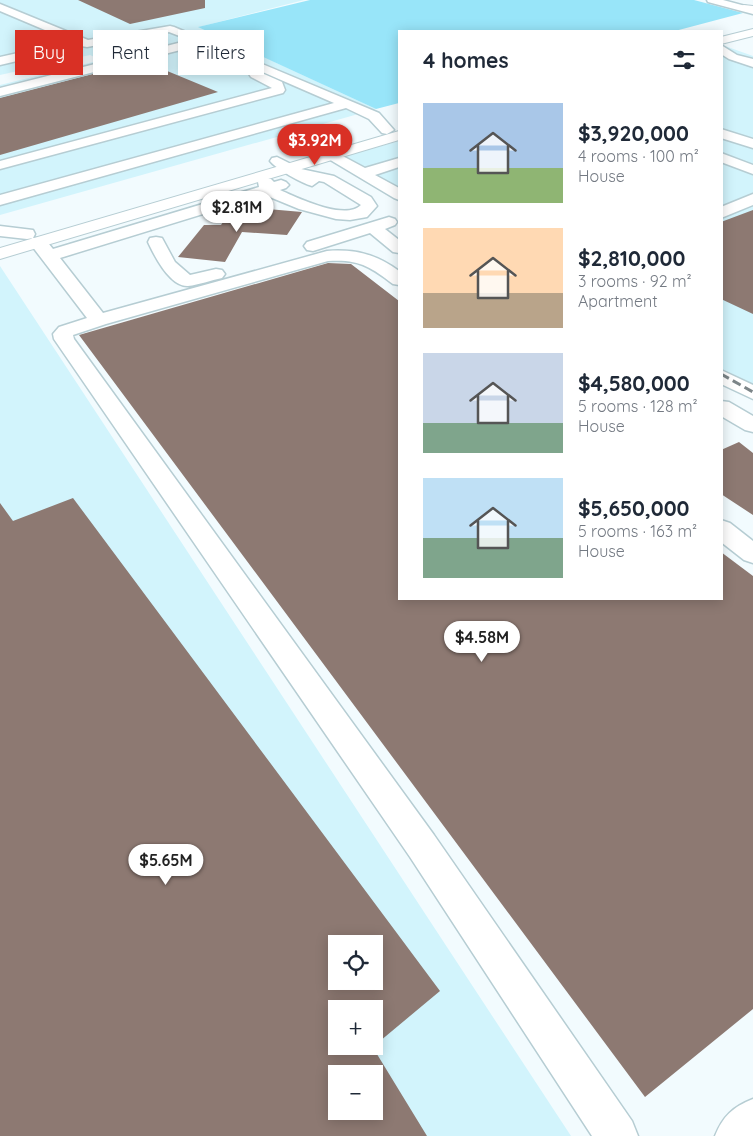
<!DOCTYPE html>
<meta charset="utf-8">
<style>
:root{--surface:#fff;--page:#f2f2f3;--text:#1f2937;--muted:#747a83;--accent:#d93025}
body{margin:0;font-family:Quicksand,sans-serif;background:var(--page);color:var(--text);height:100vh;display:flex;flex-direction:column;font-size:19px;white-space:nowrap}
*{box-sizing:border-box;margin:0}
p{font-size:16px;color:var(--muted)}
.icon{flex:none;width:28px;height:28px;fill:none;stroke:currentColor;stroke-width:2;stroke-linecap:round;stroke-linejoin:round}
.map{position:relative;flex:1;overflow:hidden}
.side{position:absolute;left:398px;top:30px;width:325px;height:570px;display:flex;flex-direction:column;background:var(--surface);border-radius:0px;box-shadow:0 2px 12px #0003}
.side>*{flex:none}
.banner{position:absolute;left:15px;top:30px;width:308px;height:45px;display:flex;gap:10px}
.tools{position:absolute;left:328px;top:935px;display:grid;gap:10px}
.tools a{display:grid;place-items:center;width:55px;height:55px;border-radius:0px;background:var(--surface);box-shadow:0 2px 12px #0003;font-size:25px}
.price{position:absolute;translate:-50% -42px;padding:0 11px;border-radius:18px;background:#fff;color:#222;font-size:16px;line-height:32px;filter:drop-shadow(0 1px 2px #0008)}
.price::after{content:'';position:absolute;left:50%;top:30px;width:15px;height:11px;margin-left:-8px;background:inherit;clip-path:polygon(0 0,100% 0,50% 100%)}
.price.on{background:var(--accent);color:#fff}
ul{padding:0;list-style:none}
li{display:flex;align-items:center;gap:15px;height:125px;padding:0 25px}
li span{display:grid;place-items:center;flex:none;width:140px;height:100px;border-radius:0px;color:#555}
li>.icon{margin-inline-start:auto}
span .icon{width:60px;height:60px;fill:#fffc;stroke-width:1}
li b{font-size:21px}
h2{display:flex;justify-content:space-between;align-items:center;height:60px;padding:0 25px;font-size:21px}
.chip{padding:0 18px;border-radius:0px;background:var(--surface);box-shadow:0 2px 12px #0003;font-size:18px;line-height:45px}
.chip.on{background:var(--accent);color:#fff}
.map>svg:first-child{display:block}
</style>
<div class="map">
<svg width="753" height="1136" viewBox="0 0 753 1136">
<rect width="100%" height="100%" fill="#f2fbfe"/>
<path fill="#d2f4fc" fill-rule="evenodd" d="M0,0H304L199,27L376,109L0,215V85L101,60L90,55L0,75Z
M725,46L753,56V388L721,370V48Z
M399,141V189L342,157Z
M0,266L571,1136H0ZM336,944H374V981H336ZM336,1009H374V1046H336ZM336,1074H374V1111H336Z"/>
<path fill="#98e5f9" d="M310,0H694L743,13L675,31H399V103L376,109L198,27Z"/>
<path fill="#8d7972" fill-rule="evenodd" d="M78,0H205V8L130,24Z
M143,61L218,92L0,155V98Z
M256,208L302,212L287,235L242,232L225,262L178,257L204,225H221L228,215L249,217Z
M753,210V314L721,299V222Z
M328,263L351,264L399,301V599H721V552L753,576V1009L645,1097L79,335Z
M739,442L753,453V515L721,494V450Z
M73,498L440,991L374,1046V1009H336V1046H372L427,1136H0V503L13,521ZM336,944H374V981H336ZM336,1074H374V1111H336Z"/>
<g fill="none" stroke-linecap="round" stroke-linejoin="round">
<defs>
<path id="minor" d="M707,0H723L753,8V14L708,2Z
M0,4L88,40L170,26L174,27L379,113L394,130L387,134L382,133L369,119L346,108L0,205V195L334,103L200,45L0,96V88L190,40L169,32L87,47L81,46L0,65V57L71,41L0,11Z
M721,45L737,55L753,59V67L729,59L721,54Z
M255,70L282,82L285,90L283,93L0,169V161L272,88L251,77L249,74L251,71Z
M721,129L753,139V148L721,138Z
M322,145L365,168L399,158V167L375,175L399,188V200L394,198L317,152L315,149L317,146Z
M721,153L753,165V174L721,162Z
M277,157L301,169L334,176L371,197L377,206L367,217L350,220L336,219L299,209L265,195L60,258L103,313L327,251C355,249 376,254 399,271V285L393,284C370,266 358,259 328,261L106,324L73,335L74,339L434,835L632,1121L638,1136H592L410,857L54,339L53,334L59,327L87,318L32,246L30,242L32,238H44L53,249L259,187L258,182L261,179H271L274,182L281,180L286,182L289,185L286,188L280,190C298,198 345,221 361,205L324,182L319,181L312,186C302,183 276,169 270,161L272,158Z
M753,194V205L721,218V207Z
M389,217L395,219L397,222L395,225L385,229L399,240V253L393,252L370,233L313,251L307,250L304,246L307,242Z
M0,226L33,230L35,234L33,238L27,239L0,236Z
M156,237L162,238L175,262L190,275L216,269L222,270L225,274L222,278C211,280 199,285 188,286C170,287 154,255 148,242L150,238Z
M721,370L753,385V399L721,384Z
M721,401L729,402L753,416V432L745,430L721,416Z
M721,520L730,523L753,541V563L744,560L721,542Z
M753,1099V1136H715C723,1116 733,1107 753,1099Z"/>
<path id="major" d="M744,5L753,6V12L740,10L739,8L740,6Z
M753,29V36L721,44V37Z
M399,131V140L0,259V248Z"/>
</defs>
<use href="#minor" stroke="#b6cdd3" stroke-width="3"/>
<use href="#major" stroke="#b6cdd3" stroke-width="2"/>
<use href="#minor" fill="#fff" fill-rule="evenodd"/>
<use href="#major" fill="#fff" fill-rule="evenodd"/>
<path stroke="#7c8588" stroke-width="3" stroke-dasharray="9 4.5" stroke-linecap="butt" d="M721,374L753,392"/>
</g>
</svg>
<div class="tools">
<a><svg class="icon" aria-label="locate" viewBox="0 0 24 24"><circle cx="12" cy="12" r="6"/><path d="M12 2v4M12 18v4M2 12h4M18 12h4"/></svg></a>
<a>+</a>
<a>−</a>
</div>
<b class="price on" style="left:315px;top:166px">$3.92M</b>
<b class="price" style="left:237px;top:233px">$2.81M</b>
<b class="price" style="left:482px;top:663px">$4.58M</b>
<b class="price" style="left:166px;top:886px">$5.65M</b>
<div class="banner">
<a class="chip on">Buy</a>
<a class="chip">Rent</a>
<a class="chip">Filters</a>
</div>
<section class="side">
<h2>4 homes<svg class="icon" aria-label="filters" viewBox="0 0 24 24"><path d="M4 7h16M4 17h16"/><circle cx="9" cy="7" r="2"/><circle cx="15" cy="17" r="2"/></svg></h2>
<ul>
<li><span style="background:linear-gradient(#a9c7e8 65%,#8fb573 0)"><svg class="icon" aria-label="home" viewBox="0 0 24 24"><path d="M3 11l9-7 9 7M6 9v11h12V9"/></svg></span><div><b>$3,920,000</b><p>4 rooms · 100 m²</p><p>House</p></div></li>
<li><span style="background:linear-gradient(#ffd9b3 65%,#b9a48a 0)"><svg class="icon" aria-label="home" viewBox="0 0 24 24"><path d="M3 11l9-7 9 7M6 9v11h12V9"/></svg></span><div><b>$2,810,000</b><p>3 rooms · 92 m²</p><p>Apartment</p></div></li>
<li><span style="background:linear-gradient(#c9d6e8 70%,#7fa58c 0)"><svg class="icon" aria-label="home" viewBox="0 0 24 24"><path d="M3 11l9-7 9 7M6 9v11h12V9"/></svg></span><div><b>$4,580,000</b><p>5 rooms · 128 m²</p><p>House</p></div></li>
<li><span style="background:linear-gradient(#bfe0f5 60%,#7fa58c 0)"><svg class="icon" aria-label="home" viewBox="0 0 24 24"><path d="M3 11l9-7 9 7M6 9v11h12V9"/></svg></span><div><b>$5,650,000</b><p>5 rooms · 163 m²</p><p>House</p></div></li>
</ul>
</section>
</div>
